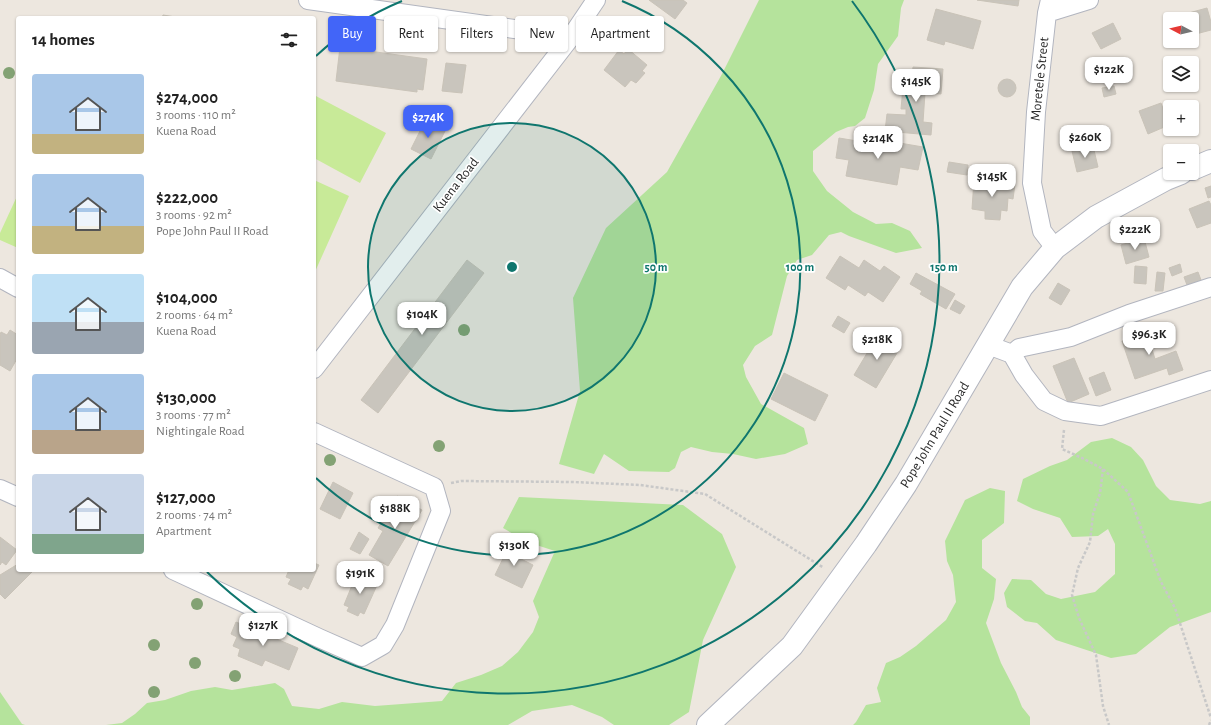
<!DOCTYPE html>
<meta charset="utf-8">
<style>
:root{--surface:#fff;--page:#f2f2f2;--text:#222;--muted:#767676;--accent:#4265f8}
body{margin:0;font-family:"Alegreya Sans",sans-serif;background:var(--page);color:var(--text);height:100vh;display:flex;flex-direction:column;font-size:15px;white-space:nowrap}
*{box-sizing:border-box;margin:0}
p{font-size:13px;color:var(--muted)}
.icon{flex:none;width:22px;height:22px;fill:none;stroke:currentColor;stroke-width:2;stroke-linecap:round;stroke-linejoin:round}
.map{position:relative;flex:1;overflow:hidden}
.details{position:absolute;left:16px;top:16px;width:300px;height:556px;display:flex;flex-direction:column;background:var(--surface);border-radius:4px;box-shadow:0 1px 3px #0004}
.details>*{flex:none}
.hud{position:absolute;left:328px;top:16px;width:380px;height:36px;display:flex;gap:8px}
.needle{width:26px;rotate:277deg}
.fabs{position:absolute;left:1163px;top:12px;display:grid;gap:8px}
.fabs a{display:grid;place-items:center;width:36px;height:36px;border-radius:4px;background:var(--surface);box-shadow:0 1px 3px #0004;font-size:20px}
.price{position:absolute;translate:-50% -34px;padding:0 9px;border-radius:8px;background:#fff;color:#222;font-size:13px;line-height:26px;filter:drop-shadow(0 1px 2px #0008)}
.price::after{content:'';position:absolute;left:50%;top:24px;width:12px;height:9px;margin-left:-6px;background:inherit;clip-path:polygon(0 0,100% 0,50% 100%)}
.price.active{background:var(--accent);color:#fff}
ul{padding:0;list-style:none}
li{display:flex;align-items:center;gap:12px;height:100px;padding:0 16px}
li span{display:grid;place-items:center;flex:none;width:112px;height:80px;border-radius:4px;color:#555}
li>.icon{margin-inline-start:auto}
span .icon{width:48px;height:48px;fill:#fffc;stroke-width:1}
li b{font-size:17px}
h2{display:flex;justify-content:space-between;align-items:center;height:48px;padding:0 16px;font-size:17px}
.pill{padding:0 14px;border-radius:4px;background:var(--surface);box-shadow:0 1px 3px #0004;font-size:14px;line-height:36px}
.pill.active{background:var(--accent);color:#fff}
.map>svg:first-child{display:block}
</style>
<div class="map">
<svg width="1211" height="725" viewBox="0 0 1211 725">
<rect width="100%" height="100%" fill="#ede7df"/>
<path fill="#b5e39c" d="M759,0H904L901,8L898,36L878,64L874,90L865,118L855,126L848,127L836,132L813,151V171L827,191L853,212L876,224L892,223L910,231L922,248L896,253L849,236L841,232L829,235L812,255L797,260L787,276L772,335L755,346L743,365L746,377L761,404L804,428L808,444L785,454L756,459L733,454L712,452L691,447L681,452L675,468L669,472L629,471L604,454L594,474L559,464L580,391L573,298L606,228L667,172L722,74Z
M1112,438L1131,447L1143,460L1156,486L1170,500L1200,504L1211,501V612L1170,627L1136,654L1111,658L1056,640L1037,623L1025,621L1007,607L1004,593L1012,579L1031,580L1046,594L1061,599L1095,592L1115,574V544L1108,529L1098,536L1072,537L1060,518L1033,509L1017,501L1023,479L1050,466L1067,460L1091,442Z
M990,488L1005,491L1004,523L982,540V568L996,579L994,599L986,623L1001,663L1016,692L1022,707L1030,717V725H853L856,722L866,705L881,702L877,688L886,663L900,657L916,646L946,620L956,602L953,575L947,561L945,541L965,500Z
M519,497L683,505L722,534L736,567L703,640L689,712L669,725H614L602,717L572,705L532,711L508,725H106L122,723L135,714L147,703L165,700L191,691L215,687L232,690L275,683L284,689L292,706L319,709L342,702L375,706L442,701L456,683L481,675L502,666L518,652L533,632L539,617L533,601L555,551L527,542L503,528Z
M0,692L22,724L25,725H0Z"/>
<path fill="#c8ea98" d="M314,95L386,133L360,183L314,158Z
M314,180L349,196L314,274Z
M18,194V248L0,240V233Z"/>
<path fill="#c9c5bd" stroke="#c9c3b8" d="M649,0H683L687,3L675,19Z
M977,0H1019L1018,6Z
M1207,8L1211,22V30L1192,35V19H1187L1185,14Z
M936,9L981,21L973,49L945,41L944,45L927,40Z
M163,15L182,18H162Z
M1113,23L1121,39L1101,49L1092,33Z
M340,47L427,59L423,90L417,89V92L336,81Z
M628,49L647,65L642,71L645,73L636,83L631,80L625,87L604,70L619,50L624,54Z
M446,63L466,65L462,93L442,91Z
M1170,63V73L1167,74L1164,65Z
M913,67L943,69L941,94L925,93L923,122L932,123L931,135L885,131L887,114L906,115V109H901L903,87L911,88Z
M998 88a9 9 0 1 1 18 0a9 9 0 1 1-18 0Z
M1114,86L1116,94L1104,97L1102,88Z
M1161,103L1169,125L1148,134L1139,111Z
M426,119L446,129L431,159L411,149Z
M839,138L887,146L888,141L923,147L918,170L900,167L897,185L846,176L849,160L836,158Z
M1093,146L1098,167L1077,172L1072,151Z
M949,162L968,165L967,175L947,172Z
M974,180L1015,184L1013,199L1008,198L1007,211L1001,210L1000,220L985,219V211L972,209Z
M1211,186V197L1208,198L1205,188Z
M1209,201L1211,205V223L1197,228L1189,209Z
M1144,238L1149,257L1126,264L1121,245Z
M840,256L859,268L864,260L880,271L884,266L900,277L883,302L868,292L865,296L848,285L845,290L826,278Z
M467,260L484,273L378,413L361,400Z
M1180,264L1182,272L1172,276L1169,268Z
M1135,266L1147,267L1146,284L1134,283Z
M1157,272L1165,273L1163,291H1155Z
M1198,272L1201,280L1187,285L1184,277Z
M916,273L955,294L946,309L920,294L922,291L910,284Z
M1058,283L1070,290L1061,305L1049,298Z
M955,300L965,306L960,314L950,309Z
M838,316L850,323L844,333L832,326Z
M10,330L18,335V357L10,371L0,365V335L1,332L7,335Z
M1153,330L1158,343L1151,346L1155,359L1176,351L1183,370L1169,375L1167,368L1135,379L1122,341Z
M879,333L891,341L897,353L876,388L854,375Z
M1074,358L1089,394L1068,403L1053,366Z
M1104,372L1111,390L1096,396L1089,378Z
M784,373L828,395L815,421L771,399Z
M333,482L353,493L340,519L320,509Z
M397,496L422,510L388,566L369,555L383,531L378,528Z
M359,532L369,539L360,554L350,549Z
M0,537L17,550L6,565L2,562L0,565Z
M510,544L523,551L519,558L533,565L522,588L495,575Z
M314,563L319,565L308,589L303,586L301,590L288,584L291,579L286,577L289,570H314Z
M18,564V570H34L5,599L0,594V575Z
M357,573L378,583L364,614L360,612L358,616L347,611L349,607L344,605Z
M236,622L298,648L289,670L265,660L262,666L238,656L240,649L233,646L237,637L231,634Z"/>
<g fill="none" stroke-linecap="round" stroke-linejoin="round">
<defs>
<path id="street" d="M308,0L571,37
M1050,0L1047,13L1036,112L1032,183L1042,231L1055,248
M1047,13L1089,0
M0,278L18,288
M988,345L1012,354L1019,348L1071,337L1129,314L1211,287
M1012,354L1024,375L1044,401L1065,411L1101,416L1211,380
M314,369L571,37L596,0
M0,489L18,497
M173,570L319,638L362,657L383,645L395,625L441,511L434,487L314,432"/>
<path id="secondary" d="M1192,169L1211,161
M708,725L792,646L866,544L906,484L1022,287L1055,248L1096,217L1166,179L1181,173"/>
</defs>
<use href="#street" stroke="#b2b5bf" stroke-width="20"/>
<use href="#secondary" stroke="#b2b5bf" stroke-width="24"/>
<path stroke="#c8c8c8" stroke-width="2.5" stroke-dasharray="3 2" stroke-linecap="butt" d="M1064,430L1062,449L1082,458L1103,469L1128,492L1161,582L1175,608L1211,718
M1103,469L1100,493L1093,514L1090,542L1078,568L1072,595L1079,618L1096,655L1103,706L1109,725
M451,483L461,481L573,482L640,485L705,494L824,568
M1209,725L1211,720"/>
<use href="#street" stroke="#fff" stroke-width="18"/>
<use href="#secondary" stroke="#fff" stroke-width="22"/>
</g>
<g fill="#83a274">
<circle cx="9" cy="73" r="6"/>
<circle cx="464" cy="330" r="6"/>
<circle cx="439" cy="446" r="6"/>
<circle cx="330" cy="460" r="6"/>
<circle cx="197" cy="604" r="6"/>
<circle cx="154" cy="645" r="6"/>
<circle cx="195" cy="663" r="6"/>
<circle cx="235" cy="676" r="6"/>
<circle cx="154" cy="692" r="6"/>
</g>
<circle cx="512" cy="267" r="144" fill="#0f766e" fill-opacity=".12"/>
<g fill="none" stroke="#0f766e" stroke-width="2">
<circle cx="512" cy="267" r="144"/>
<path d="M316 56A288 288 0 0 1 402 1M622 1A288 288 0 1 1 316 478"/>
<path d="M852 1A432 432 0 0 1 207 572"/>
</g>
<g text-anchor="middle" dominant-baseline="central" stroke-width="3.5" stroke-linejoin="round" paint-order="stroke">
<g font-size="14" fill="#2c2c2c" stroke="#fff">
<text transform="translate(1040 79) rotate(-84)">Moretele Street</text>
<text transform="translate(456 185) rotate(-52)">Kuena Road</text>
<text transform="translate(935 435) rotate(-59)">Pope John Paul II Road</text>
</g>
</g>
<circle cx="512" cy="267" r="6" fill="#0f766e" stroke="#fff" stroke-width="2"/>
<g font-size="12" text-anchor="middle" font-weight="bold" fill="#0f766e" stroke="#fff" stroke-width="3.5" stroke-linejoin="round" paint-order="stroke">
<text x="656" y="271">50 m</text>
<text x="800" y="271">100 m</text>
<text x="944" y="271">150 m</text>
</g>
</svg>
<div class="fabs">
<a><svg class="needle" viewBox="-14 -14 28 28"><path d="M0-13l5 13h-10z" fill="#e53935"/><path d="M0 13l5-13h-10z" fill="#767676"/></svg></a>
<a><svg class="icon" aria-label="layers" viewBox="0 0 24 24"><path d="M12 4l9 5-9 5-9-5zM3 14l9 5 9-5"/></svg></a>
<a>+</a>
<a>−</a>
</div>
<b class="price" style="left:1109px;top:91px">$122K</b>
<b class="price" style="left:916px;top:103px">$145K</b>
<b class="price active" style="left:428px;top:139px">$274K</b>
<b class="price" style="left:1085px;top:159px">$260K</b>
<b class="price" style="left:878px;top:160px">$214K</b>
<b class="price" style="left:992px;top:198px">$145K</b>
<b class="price" style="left:1135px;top:251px">$222K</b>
<b class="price" style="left:422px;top:336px">$104K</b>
<b class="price" style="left:1149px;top:356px">$96.3K</b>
<b class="price" style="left:877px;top:361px">$218K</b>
<b class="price" style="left:395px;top:530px">$188K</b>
<b class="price" style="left:514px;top:567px">$130K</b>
<b class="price" style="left:360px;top:595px">$191K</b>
<b class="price" style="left:263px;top:647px">$127K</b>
<div class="hud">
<a class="pill active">Buy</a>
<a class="pill">Rent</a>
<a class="pill">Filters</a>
<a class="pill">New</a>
<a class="pill">Apartment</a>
</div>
<section class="details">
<h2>14 homes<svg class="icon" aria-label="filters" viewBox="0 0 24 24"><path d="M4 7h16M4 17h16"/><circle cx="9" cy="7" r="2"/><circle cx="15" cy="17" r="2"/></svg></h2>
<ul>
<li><span style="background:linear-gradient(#a9c7e8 75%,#c2b280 0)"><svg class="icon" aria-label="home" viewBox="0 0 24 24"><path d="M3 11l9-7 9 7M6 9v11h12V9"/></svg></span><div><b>$274,000</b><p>3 rooms · 110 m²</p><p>Kuena Road</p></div></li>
<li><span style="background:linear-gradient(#a9c7e8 65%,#c2b280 0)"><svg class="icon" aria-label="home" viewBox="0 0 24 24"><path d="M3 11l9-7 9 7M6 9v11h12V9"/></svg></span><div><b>$222,000</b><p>3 rooms · 92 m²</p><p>Pope John Paul II Road</p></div></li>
<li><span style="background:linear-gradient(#bfe0f5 60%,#9aa5b1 0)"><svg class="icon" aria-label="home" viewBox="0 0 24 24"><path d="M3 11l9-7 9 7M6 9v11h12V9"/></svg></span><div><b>$104,000</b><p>2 rooms · 64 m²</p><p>Kuena Road</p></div></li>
<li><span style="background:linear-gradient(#a9c7e8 70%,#b9a48a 0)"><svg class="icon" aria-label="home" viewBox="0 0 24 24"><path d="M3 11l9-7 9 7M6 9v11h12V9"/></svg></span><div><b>$130,000</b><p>3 rooms · 77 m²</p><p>Nightingale Road</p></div></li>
<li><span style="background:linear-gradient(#c9d6e8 75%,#7fa58c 0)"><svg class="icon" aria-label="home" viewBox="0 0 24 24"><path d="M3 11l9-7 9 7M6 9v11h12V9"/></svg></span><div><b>$127,000</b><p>2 rooms · 74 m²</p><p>Apartment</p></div></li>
</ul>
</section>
</div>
